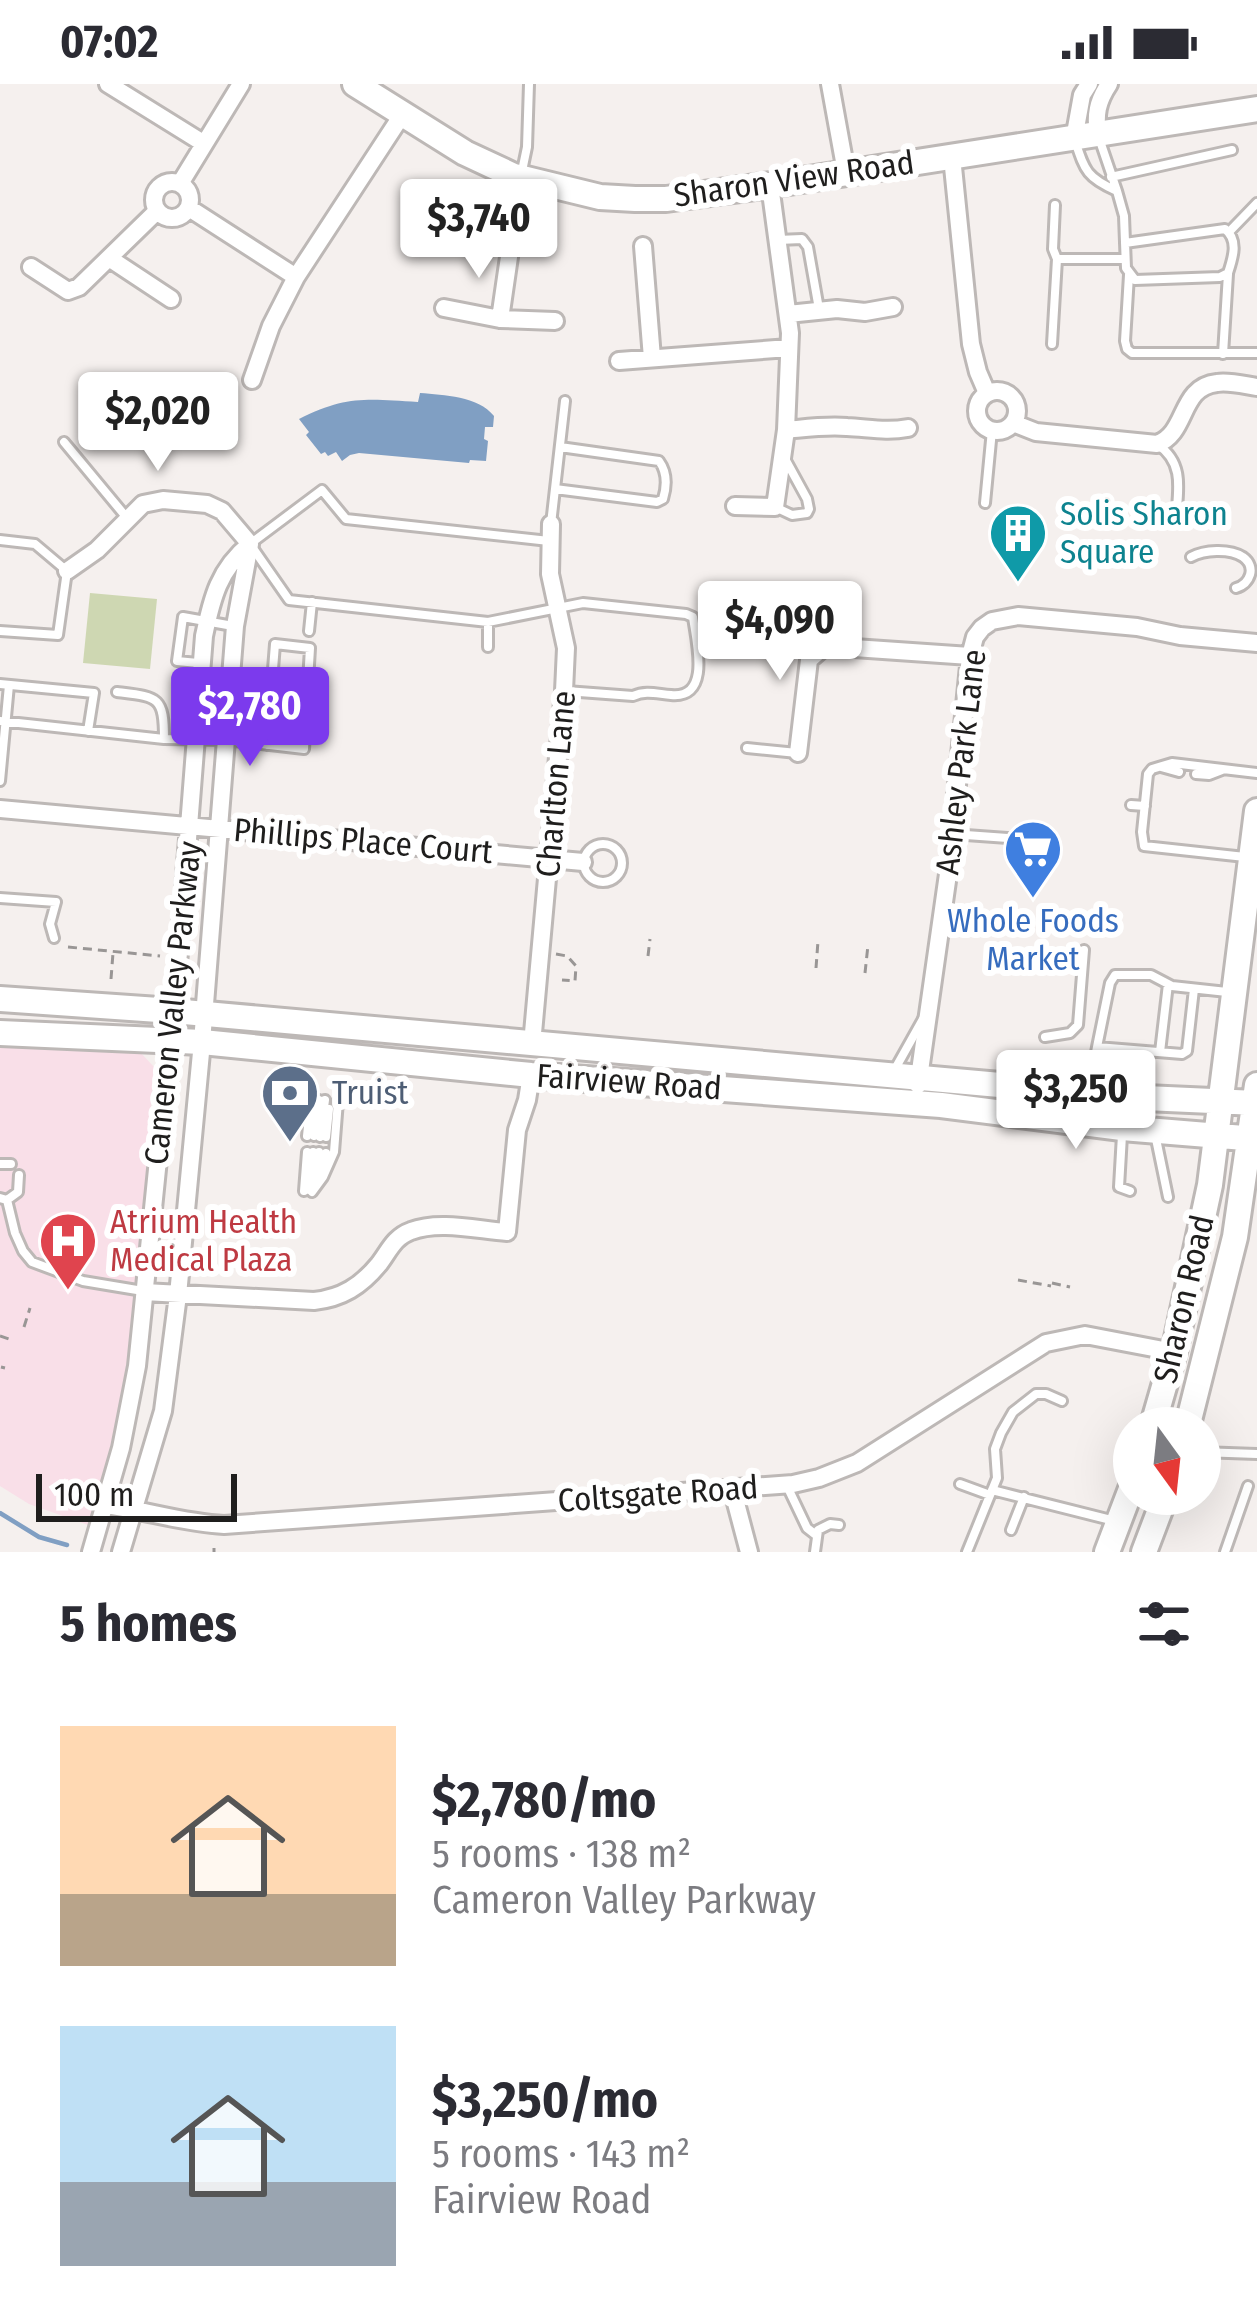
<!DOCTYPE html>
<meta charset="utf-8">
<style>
:root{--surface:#fff;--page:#f2f2f3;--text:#2b2b33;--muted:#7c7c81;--accent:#7c3aed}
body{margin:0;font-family:"Fira Sans Condensed",sans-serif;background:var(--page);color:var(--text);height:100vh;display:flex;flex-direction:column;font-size:45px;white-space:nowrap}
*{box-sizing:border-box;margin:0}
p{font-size:39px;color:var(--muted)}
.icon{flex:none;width:66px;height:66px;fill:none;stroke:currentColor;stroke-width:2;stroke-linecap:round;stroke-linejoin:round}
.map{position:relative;height:1468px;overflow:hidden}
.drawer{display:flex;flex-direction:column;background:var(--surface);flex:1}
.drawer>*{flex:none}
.needle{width:78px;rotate:165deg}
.fabs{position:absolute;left:1113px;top:1323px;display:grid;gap:24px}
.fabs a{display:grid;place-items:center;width:108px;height:108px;border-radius:50%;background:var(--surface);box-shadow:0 12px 48px #0002;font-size:60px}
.scale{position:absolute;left:36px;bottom:30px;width:201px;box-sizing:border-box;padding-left:12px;border:6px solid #1f1e1d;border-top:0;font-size:33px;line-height:42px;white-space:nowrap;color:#1f1e1d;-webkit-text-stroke:9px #fff;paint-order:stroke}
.price{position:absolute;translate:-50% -102px;padding:0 27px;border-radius:12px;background:#fff;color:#222;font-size:39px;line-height:78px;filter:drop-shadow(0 3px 6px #0008)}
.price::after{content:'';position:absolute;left:50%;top:72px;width:36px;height:27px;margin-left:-18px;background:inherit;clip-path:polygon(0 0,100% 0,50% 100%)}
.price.on{background:var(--accent);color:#fff}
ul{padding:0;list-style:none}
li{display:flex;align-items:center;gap:36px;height:300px;padding:0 60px}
li span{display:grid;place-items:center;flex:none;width:336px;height:240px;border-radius:0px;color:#555}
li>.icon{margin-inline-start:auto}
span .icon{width:144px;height:144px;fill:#fffc;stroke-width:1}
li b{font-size:51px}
h2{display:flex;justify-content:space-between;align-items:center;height:144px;padding:0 60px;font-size:51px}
.status{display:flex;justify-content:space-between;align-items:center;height:84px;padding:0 60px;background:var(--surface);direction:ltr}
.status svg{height:33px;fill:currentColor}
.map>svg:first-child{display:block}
</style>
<div class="status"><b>07:02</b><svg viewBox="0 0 49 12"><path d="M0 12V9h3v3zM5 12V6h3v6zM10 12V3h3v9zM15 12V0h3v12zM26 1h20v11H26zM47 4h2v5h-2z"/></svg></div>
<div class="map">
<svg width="1257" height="1468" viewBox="0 0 1257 1468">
<rect width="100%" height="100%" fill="#f5f0ee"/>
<path fill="#f9dfe8" d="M0,955L139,967L154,983L135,1236L111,1364L88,1441L29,1420L0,1402Z"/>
<path fill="#ced7b2" d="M90,509L157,515L150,585L83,579Z"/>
<path fill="#809fc3" d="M420,309C444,311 478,312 494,332L493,343H485L484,355L488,357L486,377L470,376L469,379L359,369L350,371L342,377L336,368L328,372L325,368L321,370L306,351L309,348L299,335C346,311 368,315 418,318Z"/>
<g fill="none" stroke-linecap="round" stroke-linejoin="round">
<path stroke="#809fc3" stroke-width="4.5" d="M0,1429L39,1453L67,1461"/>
<defs>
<path id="lane" d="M1075,57C1085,87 1087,94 1117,107L1100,57
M522,87L527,63L529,0
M1111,93L1232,66
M1117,107L1124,132L1126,184L1135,196L1220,193L1228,189C1233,174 1239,156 1225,145L1125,159
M1229,148L1257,119
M778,156L802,155L808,163L819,225
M1057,175H1125
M1129,191L1125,257L1127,265L1132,269H1257
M1052,260L1057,175L1053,165L1055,121
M1223,270L1228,190
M64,358L127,434
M1158,361C1185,379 1178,407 1176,435
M555,405L657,418L663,415C667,402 667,388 659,377L560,363
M985,419L992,346
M775,423L792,431L807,429L809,425L807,415L784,373
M551,440L565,317
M0,456L35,460L67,487L58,551L0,547
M549,457L346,435L322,406L250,460L289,516L488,538L583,519L686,530L693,533C696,557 712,615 671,611C657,610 646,606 633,612L566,607
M1191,473C1204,466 1229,464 1243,473C1257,483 1250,500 1236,504
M488,538V563
M309,547L312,518
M198,579L177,577L183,533L233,542
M0,600L94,609L88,647
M117,608C158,613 164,612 164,655
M0,637L164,655L226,656L304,665L310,564L275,560L267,661
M747,664L797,669
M1161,683L1179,688
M1196,690L1209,691L1222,686
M0,697L9,601
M1131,721L1145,722
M952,750L1034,756
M584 779a19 19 0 1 1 38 0a19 19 0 1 1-38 0Z
M1245,773L1144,762L1142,748L1148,690L1152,685L1172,679L1257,689
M0,814L56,818L50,840L54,854
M1045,953L1070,949L1078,941L1084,866
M1097,963L1110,899L1115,891H1151L1172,902L1227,908
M1160,968L1168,900
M895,985L923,935
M1090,1002L1097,963L1182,970L1187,967L1194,905
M1155,1050L1168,1113
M1122,1051L1119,1103L1130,1107
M307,1052L311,1015
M314,1052L319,1016
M320,1053L325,1016
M326,1053L329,1025
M0,1080H11
M323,1093L334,1068L338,1017
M314,1101L319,1087V1068
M309,1106L313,1068
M304,1107L307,1068
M312,1108L323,1093L326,1069
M0,1114L7,1116L15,1149L23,1167L32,1178L83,1197L143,1207
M7,1116L18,1108L19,1091
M1200,1368L1257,1370
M960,1400L990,1411
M787,1402L807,1444L816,1451
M992,1406L1111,1436
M1011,1446L1024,1413
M815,1468L818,1446L830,1440L839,1441
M967,1468L997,1394L995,1365L1001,1349L1013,1328L1036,1310H1046L1062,1317
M1225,1468L1248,1402"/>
<path id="street" d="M108,0L203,59
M830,0L846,88
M1098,51C1095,31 1097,18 1109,0
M1074,55L1082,11L1089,0
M952,73L971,260L978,288L987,309
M514,92L500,145L510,166L527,150L543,101
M154 116a18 18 0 1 1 36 0a18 18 0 1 1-36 0Z
M181,98L241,0
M189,124L296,193
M643,162L652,274
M109,174L171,215
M31,183L68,207L79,203L157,127
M444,224L500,235L555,237
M788,230L837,225L865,228L893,223
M500,235L510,166
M619,277L789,264
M252,296L271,242L296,193L402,31
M977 327a20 20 0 1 1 40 0a20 20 0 1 1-40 0Z
M1013,339L1036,348L1157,360C1188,349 1179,303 1217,299C1229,297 1244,301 1257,303
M786,346C807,344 827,341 847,343C869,344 886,348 908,344
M735,422L775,423L786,346L790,249L770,101
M67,487L97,466L143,420L163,416L207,420L222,427L250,460
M798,669L809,576L825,562L970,572
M0,725L583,778
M532,960L564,607L566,564L550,490L551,440
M918,1001L948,790L970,572L975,553L982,544L992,537L1018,532L1137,543L1180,552L1257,559
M144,1208L314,1217C342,1214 361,1202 379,1180C389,1167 394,1153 411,1147C439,1136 478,1146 507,1148L517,1046L527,1016L531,991
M732,1404L749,1468
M104,1421C145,1426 183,1439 224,1441L793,1400L819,1394L857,1379L1046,1259L1085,1251L1174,1268
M91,1468L121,1364L137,1282L179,869L204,552C212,514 219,485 250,460L235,542L202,958L178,1211L163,1327L121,1468"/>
<path id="secondary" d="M355,0L465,69L514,92L600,113L635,115H666L770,101L1257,25
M0,915L173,927L1145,1014L1257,1019
M0,949L202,958L531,991L941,1021L1122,1044L1257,1055
M1152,1344L1174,1268L1210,1101L1257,727
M1187,1344L1235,1153L1257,1001
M1107,1468L1134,1397
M1144,1468L1166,1410"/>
</defs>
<use href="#lane" stroke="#bdb8b6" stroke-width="14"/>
<use href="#street" stroke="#bdb8b6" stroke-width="22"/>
<use href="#secondary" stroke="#bdb8b6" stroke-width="30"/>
<path stroke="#999695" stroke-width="3" stroke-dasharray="9 6" stroke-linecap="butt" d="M68,863L160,872
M556,870L567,872L576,882L575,897L562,896
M648,872L650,855
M816,884L818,857
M865,889L868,861
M111,895L113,869
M1018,1196L1051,1202
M1052,1199L1070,1203
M24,1243L30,1224
M0,1252L12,1256
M1,1283L5,1284
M214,1464V1468"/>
<use href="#lane" stroke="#fff" stroke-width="8"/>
<use href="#street" stroke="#fff" stroke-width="16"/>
<use href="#secondary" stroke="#fff" stroke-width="24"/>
</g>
<defs>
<symbol id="building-pin" viewBox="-11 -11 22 30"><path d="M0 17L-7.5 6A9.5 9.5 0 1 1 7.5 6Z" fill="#0f9aa8" stroke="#fff"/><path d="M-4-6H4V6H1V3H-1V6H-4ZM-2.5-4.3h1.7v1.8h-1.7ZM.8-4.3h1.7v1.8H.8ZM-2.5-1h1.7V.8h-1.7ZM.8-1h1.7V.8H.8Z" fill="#fff"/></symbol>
<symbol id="supermarket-pin" viewBox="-11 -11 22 30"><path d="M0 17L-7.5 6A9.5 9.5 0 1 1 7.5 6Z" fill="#3f7fe0" stroke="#fff"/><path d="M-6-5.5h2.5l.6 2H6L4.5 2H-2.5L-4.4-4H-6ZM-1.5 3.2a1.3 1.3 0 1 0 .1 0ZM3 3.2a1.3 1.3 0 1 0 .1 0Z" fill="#fff"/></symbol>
<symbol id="bank-pin" viewBox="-11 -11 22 30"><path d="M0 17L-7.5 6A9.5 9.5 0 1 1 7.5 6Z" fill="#5c6f8a" stroke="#fff"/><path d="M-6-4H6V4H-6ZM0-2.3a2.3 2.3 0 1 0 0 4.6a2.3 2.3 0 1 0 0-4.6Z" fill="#fff"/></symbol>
<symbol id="hospital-pin" viewBox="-11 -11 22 30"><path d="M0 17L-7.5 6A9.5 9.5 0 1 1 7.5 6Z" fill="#e0444e" stroke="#fff"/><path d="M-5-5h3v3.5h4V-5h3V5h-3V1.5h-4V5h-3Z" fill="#fff"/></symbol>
</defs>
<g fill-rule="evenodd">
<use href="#building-pin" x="985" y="416" width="66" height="90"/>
<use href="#supermarket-pin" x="1000" y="732" width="66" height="90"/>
<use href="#bank-pin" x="257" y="976" width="66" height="90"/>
<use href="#hospital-pin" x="35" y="1124" width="66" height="90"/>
</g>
<g text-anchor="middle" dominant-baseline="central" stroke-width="12" stroke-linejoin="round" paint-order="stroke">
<g font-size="33" fill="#1f1e1d" stroke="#fff">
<text transform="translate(794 95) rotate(-8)">Sharon View Road</text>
<text transform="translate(961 678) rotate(-83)">Ashley Park Lane</text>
<text transform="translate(556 700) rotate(-85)">Charlton Lane</text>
<text transform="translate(363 757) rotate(5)">Phillips Place Court</text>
<text transform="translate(173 919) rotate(-84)">Cameron Valley Parkway</text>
<text transform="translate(629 998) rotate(4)">Fairview Road</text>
<text transform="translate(1184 1215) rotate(-77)">Sharon Road</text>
<text transform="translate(658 1410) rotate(-4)">Coltsgate Road</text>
</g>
<g font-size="33" fill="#0d838f" stroke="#fff" text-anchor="start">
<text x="1060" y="430">Solis Sharon<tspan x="1060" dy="38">Square</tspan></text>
</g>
<g font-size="33" fill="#366cbe" stroke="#fff">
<text x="1033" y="837">Whole Foods<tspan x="1033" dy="38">Market</tspan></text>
</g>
<g font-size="33" fill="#4e5e75" stroke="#fff" text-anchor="start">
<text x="332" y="1009">Truist</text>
</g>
<g font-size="33" fill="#be3a42" stroke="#fff" text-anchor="start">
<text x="110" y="1138">Atrium Health<tspan x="110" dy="38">Medical Plaza</tspan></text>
</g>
</g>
</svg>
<div class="fabs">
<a><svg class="needle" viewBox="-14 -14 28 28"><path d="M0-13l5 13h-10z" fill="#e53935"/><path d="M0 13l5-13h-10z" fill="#7c7c81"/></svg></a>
</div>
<div class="scale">100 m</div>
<b class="price" style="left:479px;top:197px">$3,740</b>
<b class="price" style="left:158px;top:390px">$2,020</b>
<b class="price" style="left:780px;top:599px">$4,090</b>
<b class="price on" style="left:250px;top:685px">$2,780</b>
<b class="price" style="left:1076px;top:1068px">$3,250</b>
</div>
<section class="drawer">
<h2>5 homes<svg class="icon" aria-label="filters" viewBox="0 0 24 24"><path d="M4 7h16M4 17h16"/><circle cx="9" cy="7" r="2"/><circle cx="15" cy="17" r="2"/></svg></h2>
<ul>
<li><span style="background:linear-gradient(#ffd9b3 70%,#b9a48a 0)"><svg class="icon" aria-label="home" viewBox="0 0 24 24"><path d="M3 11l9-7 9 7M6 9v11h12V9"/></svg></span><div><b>$2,780/mo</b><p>5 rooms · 138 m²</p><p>Cameron Valley Parkway</p></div></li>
<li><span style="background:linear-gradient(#bfe0f5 65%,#9aa5b1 0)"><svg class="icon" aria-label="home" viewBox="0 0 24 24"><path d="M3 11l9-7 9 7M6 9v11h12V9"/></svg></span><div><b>$3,250/mo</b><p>5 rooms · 143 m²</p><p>Fairview Road</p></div></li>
</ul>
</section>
